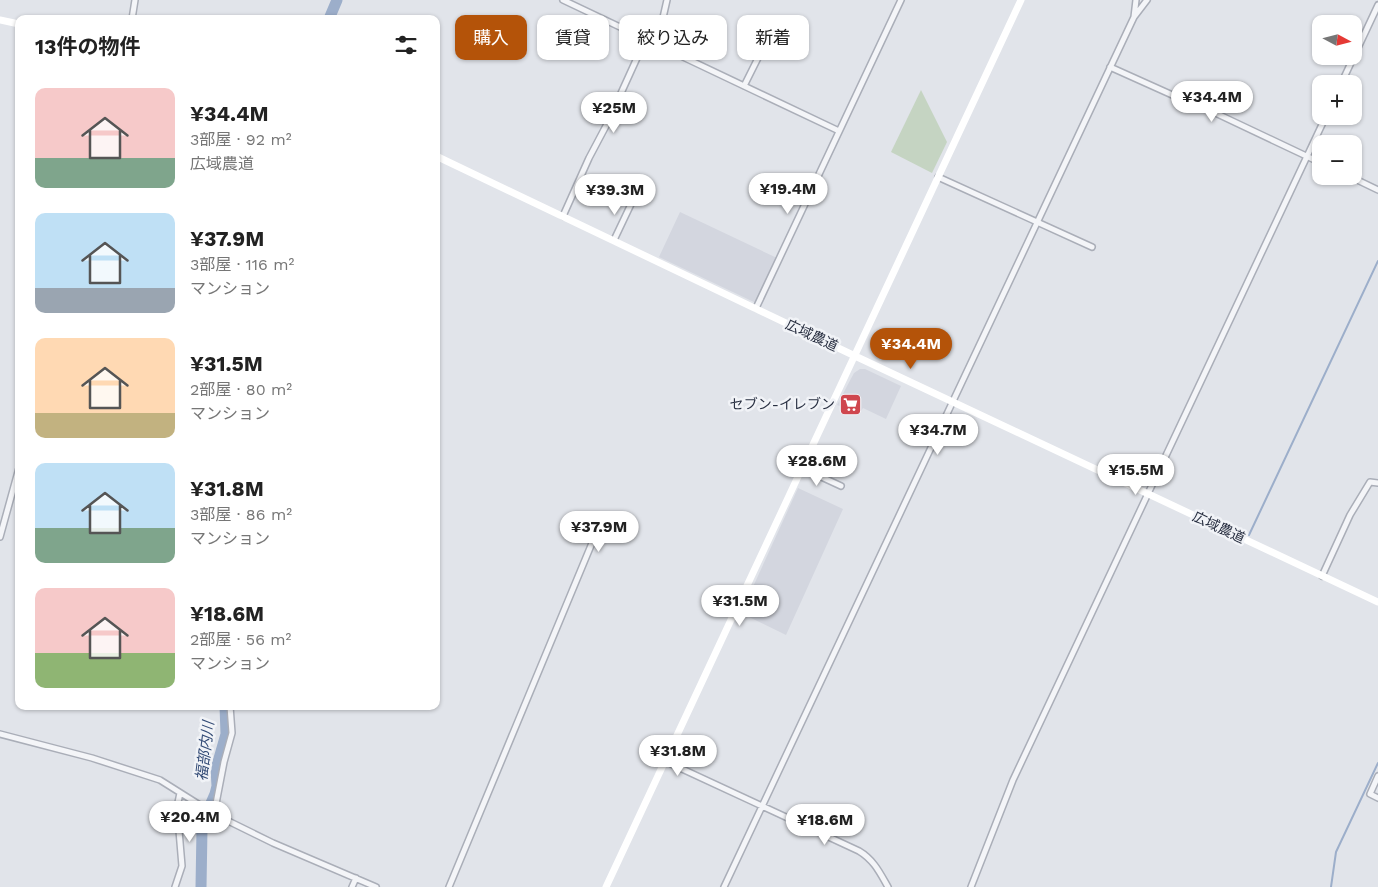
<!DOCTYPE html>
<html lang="ja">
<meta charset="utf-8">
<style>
:root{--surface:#fff;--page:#f6f6f6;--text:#222;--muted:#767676;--accent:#b45309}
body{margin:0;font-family:"Work Sans","Noto Sans JP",sans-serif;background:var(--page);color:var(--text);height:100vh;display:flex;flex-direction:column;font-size:19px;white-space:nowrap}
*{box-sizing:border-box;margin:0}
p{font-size:16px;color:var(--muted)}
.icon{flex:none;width:28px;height:28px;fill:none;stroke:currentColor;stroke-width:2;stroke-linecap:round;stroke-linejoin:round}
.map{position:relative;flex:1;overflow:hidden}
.sheet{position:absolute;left:15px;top:15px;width:425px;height:695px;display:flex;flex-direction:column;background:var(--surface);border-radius:10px;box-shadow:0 1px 4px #0004}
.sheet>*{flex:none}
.top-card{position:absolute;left:455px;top:15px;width:475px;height:45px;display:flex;gap:10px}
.needle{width:32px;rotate:97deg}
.controls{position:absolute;left:1312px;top:15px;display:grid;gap:10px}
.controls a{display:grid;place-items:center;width:50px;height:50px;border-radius:10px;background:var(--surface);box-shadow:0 1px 4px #0004;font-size:25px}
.price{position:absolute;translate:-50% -42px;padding:0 11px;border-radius:18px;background:#fff;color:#222;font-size:16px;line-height:32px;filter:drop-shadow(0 1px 2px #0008)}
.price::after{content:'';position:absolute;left:50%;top:30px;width:15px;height:11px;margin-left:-8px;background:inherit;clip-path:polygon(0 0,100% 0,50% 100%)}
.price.current{background:var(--accent);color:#fff}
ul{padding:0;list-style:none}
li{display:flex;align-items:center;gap:15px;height:125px;padding:0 20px}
li span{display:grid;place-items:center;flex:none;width:140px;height:100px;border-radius:10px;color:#555}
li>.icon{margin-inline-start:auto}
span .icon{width:60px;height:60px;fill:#fffc;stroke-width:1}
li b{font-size:21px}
h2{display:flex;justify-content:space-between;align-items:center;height:60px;padding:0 20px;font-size:21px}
.chip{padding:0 18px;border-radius:10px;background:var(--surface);box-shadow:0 1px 4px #0004;font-size:18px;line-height:45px}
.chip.current{background:var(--accent);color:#fff}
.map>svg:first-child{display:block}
</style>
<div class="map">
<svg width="1378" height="887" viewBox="0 0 1378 887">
<rect width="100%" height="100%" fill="#e1e4ea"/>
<path fill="#d3d6df" d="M680,212L777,258L756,303L659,257Z
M860,369H865L901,386L886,419L863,408L859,414L837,405L854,373Z
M798,488L843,509L786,635L749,617L755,604L747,600Z"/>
<path fill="#c5d4c2" d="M921,90L947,142L932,173L891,152Z"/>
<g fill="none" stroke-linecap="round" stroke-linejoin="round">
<path stroke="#9caeca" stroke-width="2" d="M1249,535L1378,261
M1331,887L1336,852L1378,763"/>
<path stroke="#9caeca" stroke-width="11" d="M329,19L337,0
M201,887L202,829L205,817L215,794L217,786L216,769L226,734L225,706"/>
<defs>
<path id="street" d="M563,0L839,131
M1134,17L1136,0
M132,19L135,0
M1110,67L1179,98L1190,101L1321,163
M1341,84L1378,5
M744,86L759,56
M1349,176L1378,190
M938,177L1092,247
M563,216L589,158L607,124L642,47L658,30L662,22L667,0
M614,240L633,200
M756,308L901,0
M802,468L841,486
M0,537L19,468
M1322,576L1350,515L1370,482L1378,483
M0,734L92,758L160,780L214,814L273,843L376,887
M665,761L859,851C874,860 880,873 888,887
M1378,776L1370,794L1378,798
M214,814L224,762L232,733L230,706
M175,887L182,866L177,807L180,793
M352,887L356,878
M449,887L602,519
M724,887L1134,17L1147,0
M971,887L1013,780L1326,116"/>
</defs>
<use href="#street" stroke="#aaaeb8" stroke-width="8"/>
<use href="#street" stroke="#f4f5f8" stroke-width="5"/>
<path stroke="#fff" stroke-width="7" d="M0,20L19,24
M436,156L855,356L1378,602
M606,887L1021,0"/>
</g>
<defs>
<symbol id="supermarket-square" viewBox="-11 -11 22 22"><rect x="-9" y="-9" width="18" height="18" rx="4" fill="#cf464e" stroke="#f1f3f7"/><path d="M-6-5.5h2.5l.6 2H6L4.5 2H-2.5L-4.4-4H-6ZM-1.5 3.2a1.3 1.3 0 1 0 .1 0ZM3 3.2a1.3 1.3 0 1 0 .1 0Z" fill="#fff"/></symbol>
</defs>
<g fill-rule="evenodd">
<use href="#supermarket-square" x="838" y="392" width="25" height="25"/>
</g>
<g text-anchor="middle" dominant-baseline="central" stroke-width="5" stroke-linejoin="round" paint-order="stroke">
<g font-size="14" fill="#293042" stroke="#f1f3f7">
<text transform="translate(812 335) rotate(25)">広域農道</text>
<text transform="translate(1219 527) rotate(25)">広域農道</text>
</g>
<g font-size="14" fill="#293042" stroke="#f1f3f7" text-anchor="end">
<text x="835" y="404">セブン-イレブン</text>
</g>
<g font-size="15" font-style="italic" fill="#334b76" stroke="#f1f3f7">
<text transform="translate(205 751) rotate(-83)">福部内川</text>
</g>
</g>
</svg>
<div class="controls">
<a><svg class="needle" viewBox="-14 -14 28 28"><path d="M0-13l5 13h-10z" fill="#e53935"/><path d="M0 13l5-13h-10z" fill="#767676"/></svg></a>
<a>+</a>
<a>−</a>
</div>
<b class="price" style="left:1212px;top:123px">¥34.4M</b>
<b class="price" style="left:614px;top:134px">¥25M</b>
<b class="price" style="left:788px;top:215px">¥19.4M</b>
<b class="price" style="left:615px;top:216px">¥39.3M</b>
<b class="price current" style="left:911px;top:370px">¥34.4M</b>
<b class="price" style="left:938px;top:456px">¥34.7M</b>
<b class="price" style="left:817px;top:487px">¥28.6M</b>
<b class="price" style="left:1136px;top:496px">¥15.5M</b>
<b class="price" style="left:599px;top:553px">¥37.9M</b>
<b class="price" style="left:740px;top:627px">¥31.5M</b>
<b class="price" style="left:678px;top:777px">¥31.8M</b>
<b class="price" style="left:190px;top:843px">¥20.4M</b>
<b class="price" style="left:825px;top:846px">¥18.6M</b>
<div class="top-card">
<a class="chip current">購入</a>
<a class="chip">賃貸</a>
<a class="chip">絞り込み</a>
<a class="chip">新着</a>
</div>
<section class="sheet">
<h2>13件の物件<svg class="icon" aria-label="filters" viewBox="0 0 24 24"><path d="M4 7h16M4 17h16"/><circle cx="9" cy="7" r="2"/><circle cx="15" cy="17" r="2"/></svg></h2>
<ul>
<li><span style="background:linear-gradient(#f6c9c9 70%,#7fa58c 0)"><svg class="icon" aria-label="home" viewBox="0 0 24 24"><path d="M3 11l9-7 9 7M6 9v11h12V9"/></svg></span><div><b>¥34.4M</b><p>3部屋 · 92 m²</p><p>広域農道</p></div></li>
<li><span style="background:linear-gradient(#bfe0f5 75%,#9aa5b1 0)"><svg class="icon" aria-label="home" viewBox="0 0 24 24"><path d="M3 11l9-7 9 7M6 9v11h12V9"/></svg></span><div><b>¥37.9M</b><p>3部屋 · 116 m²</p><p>マンション</p></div></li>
<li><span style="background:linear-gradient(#ffd9b3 75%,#c2b280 0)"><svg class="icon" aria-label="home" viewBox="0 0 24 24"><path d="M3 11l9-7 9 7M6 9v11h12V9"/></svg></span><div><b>¥31.5M</b><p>2部屋 · 80 m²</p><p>マンション</p></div></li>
<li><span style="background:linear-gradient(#bfe0f5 65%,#7fa58c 0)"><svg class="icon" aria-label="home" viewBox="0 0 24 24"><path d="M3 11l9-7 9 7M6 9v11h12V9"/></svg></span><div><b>¥31.8M</b><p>3部屋 · 86 m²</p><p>マンション</p></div></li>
<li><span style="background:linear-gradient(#f6c9c9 65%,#8fb573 0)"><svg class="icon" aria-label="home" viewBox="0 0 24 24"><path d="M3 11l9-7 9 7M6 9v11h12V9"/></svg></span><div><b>¥18.6M</b><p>2部屋 · 56 m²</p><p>マンション</p></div></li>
</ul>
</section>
</div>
